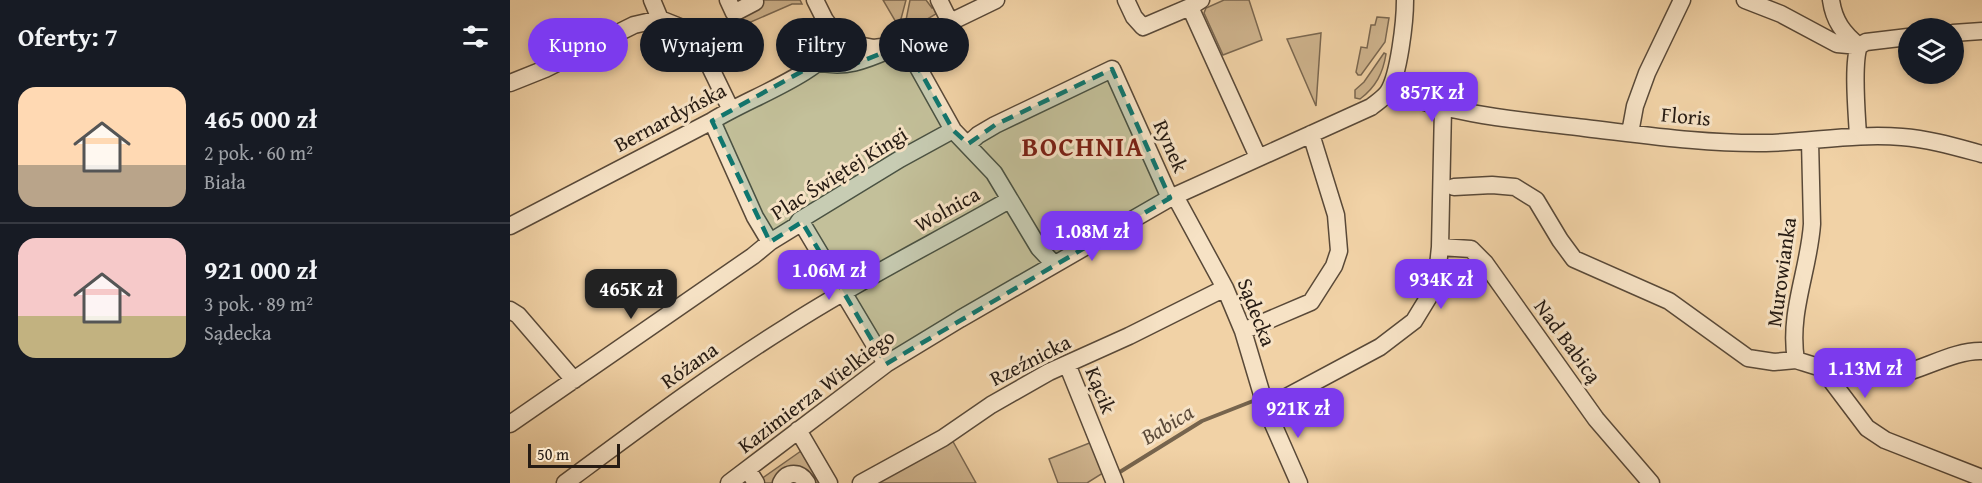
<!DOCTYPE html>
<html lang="pl">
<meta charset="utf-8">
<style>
:root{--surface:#171b24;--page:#20242c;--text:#f1f3f6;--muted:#9ea1a6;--line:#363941;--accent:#7c3aed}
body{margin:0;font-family:"Gentium Book Plus",serif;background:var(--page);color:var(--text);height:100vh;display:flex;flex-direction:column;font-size:22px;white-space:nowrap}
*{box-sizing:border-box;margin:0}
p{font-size:20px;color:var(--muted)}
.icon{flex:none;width:33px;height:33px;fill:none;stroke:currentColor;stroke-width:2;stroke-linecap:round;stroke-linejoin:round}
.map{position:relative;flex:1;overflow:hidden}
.sheet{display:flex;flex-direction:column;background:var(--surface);width:510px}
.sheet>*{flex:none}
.guide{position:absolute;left:18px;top:18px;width:570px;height:54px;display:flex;gap:12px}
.tools{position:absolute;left:1388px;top:18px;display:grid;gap:12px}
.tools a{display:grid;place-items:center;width:66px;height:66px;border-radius:50%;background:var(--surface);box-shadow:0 3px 9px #0003;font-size:30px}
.scale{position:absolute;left:18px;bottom:15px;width:92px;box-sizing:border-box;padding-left:6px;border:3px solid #261b13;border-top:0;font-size:16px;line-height:21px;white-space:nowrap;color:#261b13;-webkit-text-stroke:4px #f6e2c5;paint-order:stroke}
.price{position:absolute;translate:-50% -51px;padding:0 14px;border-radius:12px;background:var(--accent);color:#fff;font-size:20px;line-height:39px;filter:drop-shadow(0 2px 3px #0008)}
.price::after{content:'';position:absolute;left:50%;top:36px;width:18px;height:14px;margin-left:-9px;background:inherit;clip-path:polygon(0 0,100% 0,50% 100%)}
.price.on{background:#222;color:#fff}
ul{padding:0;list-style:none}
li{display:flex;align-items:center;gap:18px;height:150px;padding:0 18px}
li+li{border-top:2px solid var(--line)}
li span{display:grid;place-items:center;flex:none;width:168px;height:120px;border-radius:18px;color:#555}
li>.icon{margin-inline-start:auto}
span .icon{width:72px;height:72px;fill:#fffc;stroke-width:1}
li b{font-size:26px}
h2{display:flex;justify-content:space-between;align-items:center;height:72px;padding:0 18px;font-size:26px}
.chip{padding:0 21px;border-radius:27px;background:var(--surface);box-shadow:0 3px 9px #0003;font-size:21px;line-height:54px}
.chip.on{background:var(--accent);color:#fff}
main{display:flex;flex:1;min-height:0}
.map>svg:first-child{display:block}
</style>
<main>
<section class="sheet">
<h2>Oferty: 7<svg class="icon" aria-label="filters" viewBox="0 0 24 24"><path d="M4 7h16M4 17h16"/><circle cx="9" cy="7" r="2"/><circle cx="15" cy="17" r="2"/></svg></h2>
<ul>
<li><span style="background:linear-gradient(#ffd9b3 65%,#b9a48a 0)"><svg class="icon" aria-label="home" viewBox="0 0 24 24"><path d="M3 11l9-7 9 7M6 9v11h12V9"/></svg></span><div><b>465 000 zł</b><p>2 pok. · 60 m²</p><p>Biała</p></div></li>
<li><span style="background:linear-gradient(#f6c9c9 65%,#c2b280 0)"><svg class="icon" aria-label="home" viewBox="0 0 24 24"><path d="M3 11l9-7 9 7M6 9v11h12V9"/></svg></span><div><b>921 000 zł</b><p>3 pok. · 89 m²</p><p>Sądecka</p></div></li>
</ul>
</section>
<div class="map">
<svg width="1472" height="483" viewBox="0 0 1472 483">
<rect width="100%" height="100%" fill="#f1d2a6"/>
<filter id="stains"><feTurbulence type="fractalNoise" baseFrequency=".00333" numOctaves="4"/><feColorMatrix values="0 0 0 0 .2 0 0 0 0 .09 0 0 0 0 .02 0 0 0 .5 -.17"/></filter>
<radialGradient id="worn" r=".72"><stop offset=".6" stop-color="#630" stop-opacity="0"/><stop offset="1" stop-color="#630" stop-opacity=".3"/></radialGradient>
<path fill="#ceb38d" stroke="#7a6750" stroke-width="1.5" d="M214,0H290L292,4H282L227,28Z
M373,0H396L391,19L387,24Z
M400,0H416L422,8L424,7L426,14L402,28L396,20Z
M714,0H739L752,40L713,55L694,13L696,8Z
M867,17L879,18L875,42L851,75H848L846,72L851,47L857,48L861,25H865Z
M811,33L806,106L777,39Z
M874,53L876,54C873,73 866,87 850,99L845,98V90L854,82Z
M441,438L466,483H360Z
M582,442L593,473L577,483H548L539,459Z
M291,451L310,483H254L251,479Z"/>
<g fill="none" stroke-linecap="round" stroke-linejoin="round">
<path stroke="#76644d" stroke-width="4" d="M605,475L692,421L743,401"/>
<defs>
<path id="minor" d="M142,0L150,19
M218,0L224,13L245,2
M305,0L315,20L325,33L348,45L364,48L395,44L486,0
M429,0L440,22
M616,0L624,17L633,27L680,7L691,0
M1235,0L1271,14L1327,44L1349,46L1356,42L1398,37
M1321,0C1324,21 1333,33 1349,46
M680,7L748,157
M1443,33L1472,31
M395,44L443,130L484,173L529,248L544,264
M309,62C334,69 356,60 379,50
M0,83L35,69L124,25L150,19L175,29L188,42L221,110
M879,90C941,115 1009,120 1075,128C1135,135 1195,144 1256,143C1301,142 1347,133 1392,137C1419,139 1446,147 1472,154
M202,121L245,217L260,242
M1120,133L1125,106L1137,73L1172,0
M1348,136C1347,115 1342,64 1349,46
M1300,141L1302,224C1299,270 1278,313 1286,360C1321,371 1352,383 1391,374C1416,368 1446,350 1472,351
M458,144L468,135L485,125L602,69L660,198
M944,187L982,185L1005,187L1026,200L1050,240L1064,259L1159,301L1238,358L1264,362L1286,360
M665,196L715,288L733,331L756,408L789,483
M290,220L376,364
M0,226L202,121C240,97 307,76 332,38
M930,247L961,249L975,263L1086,419L1141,483
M0,310L8,315L64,380
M733,331L801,302L824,266L829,251L826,215L801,134
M557,364L605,483
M1318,370L1323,383L1357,428L1375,440L1472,478
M756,408L870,347L904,321L926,285L930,247L933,108
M0,424L243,256L260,242L286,226L290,220L390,159L443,130
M288,430L319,483
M238,470L246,483
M55,483C128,429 201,374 278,326C349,280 426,242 499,200
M219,483L376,364L450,319L660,198L861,107C867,102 874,98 878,92C889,75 895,21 895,0
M271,483C277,471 290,471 297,483
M351,483L433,438L481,405L539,372L619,336L715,288"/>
</defs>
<use href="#minor" stroke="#594938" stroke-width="19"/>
<use href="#minor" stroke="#f6e2c5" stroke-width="16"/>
</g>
<path fill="#0f766e" fill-opacity="0.2" stroke="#0f766e" stroke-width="4.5" stroke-dasharray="12 8" stroke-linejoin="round" d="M395,44L443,130L458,144L485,125L602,69L660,198L376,364L292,222L260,242L202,121L309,62L347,63Z"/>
<g text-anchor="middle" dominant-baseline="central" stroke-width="6" stroke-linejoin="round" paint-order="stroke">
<g font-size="21" fill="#261b13" stroke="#f6e2c5">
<text transform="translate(1176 116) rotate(5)">Floris</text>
<text transform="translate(160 117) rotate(-28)">Bernardyńska</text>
<text transform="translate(661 146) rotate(66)">Rynek</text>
<text transform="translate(329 173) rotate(-32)">Plac Świętej Kingi</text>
<text transform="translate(437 209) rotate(-29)">Wolnica</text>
<text transform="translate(1271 272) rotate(-82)">Murowianka</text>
<text transform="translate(747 312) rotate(69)">Sądecka</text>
<text transform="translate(1058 341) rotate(54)">Nad Babicą</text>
<text transform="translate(520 360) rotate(-27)">Rzeźnicka</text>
<text transform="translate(179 365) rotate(-35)">Różana</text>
<text transform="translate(591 390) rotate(68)">Kącik</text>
<text transform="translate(306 391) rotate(-37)">Kazimierza Wielkiego</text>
</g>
<g font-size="22" font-style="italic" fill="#5c4b3a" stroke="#f6e2c5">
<text transform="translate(657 424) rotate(-31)">Babica</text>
</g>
<g font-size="27" font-weight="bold" letter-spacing="1.5" fill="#7a1f14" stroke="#f6e2c5">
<text x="573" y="146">BOCHNIA</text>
</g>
</g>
<rect width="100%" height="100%" filter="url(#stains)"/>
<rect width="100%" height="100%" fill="url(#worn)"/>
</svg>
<div class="tools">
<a><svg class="icon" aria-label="layers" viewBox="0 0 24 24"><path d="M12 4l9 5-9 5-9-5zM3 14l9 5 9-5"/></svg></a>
</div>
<div class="scale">50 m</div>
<b class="price" style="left:922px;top:123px">857K zł</b>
<b class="price" style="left:582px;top:262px">1.08M zł</b>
<b class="price" style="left:319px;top:301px">1.06M zł</b>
<b class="price" style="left:931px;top:310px">934K zł</b>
<b class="price on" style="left:121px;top:320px">465K zł</b>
<b class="price" style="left:1355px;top:399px">1.13M zł</b>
<b class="price" style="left:788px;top:439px">921K zł</b>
<div class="guide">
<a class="chip on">Kupno</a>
<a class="chip">Wynajem</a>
<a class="chip">Filtry</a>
<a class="chip">Nowe</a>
</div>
</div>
</main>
